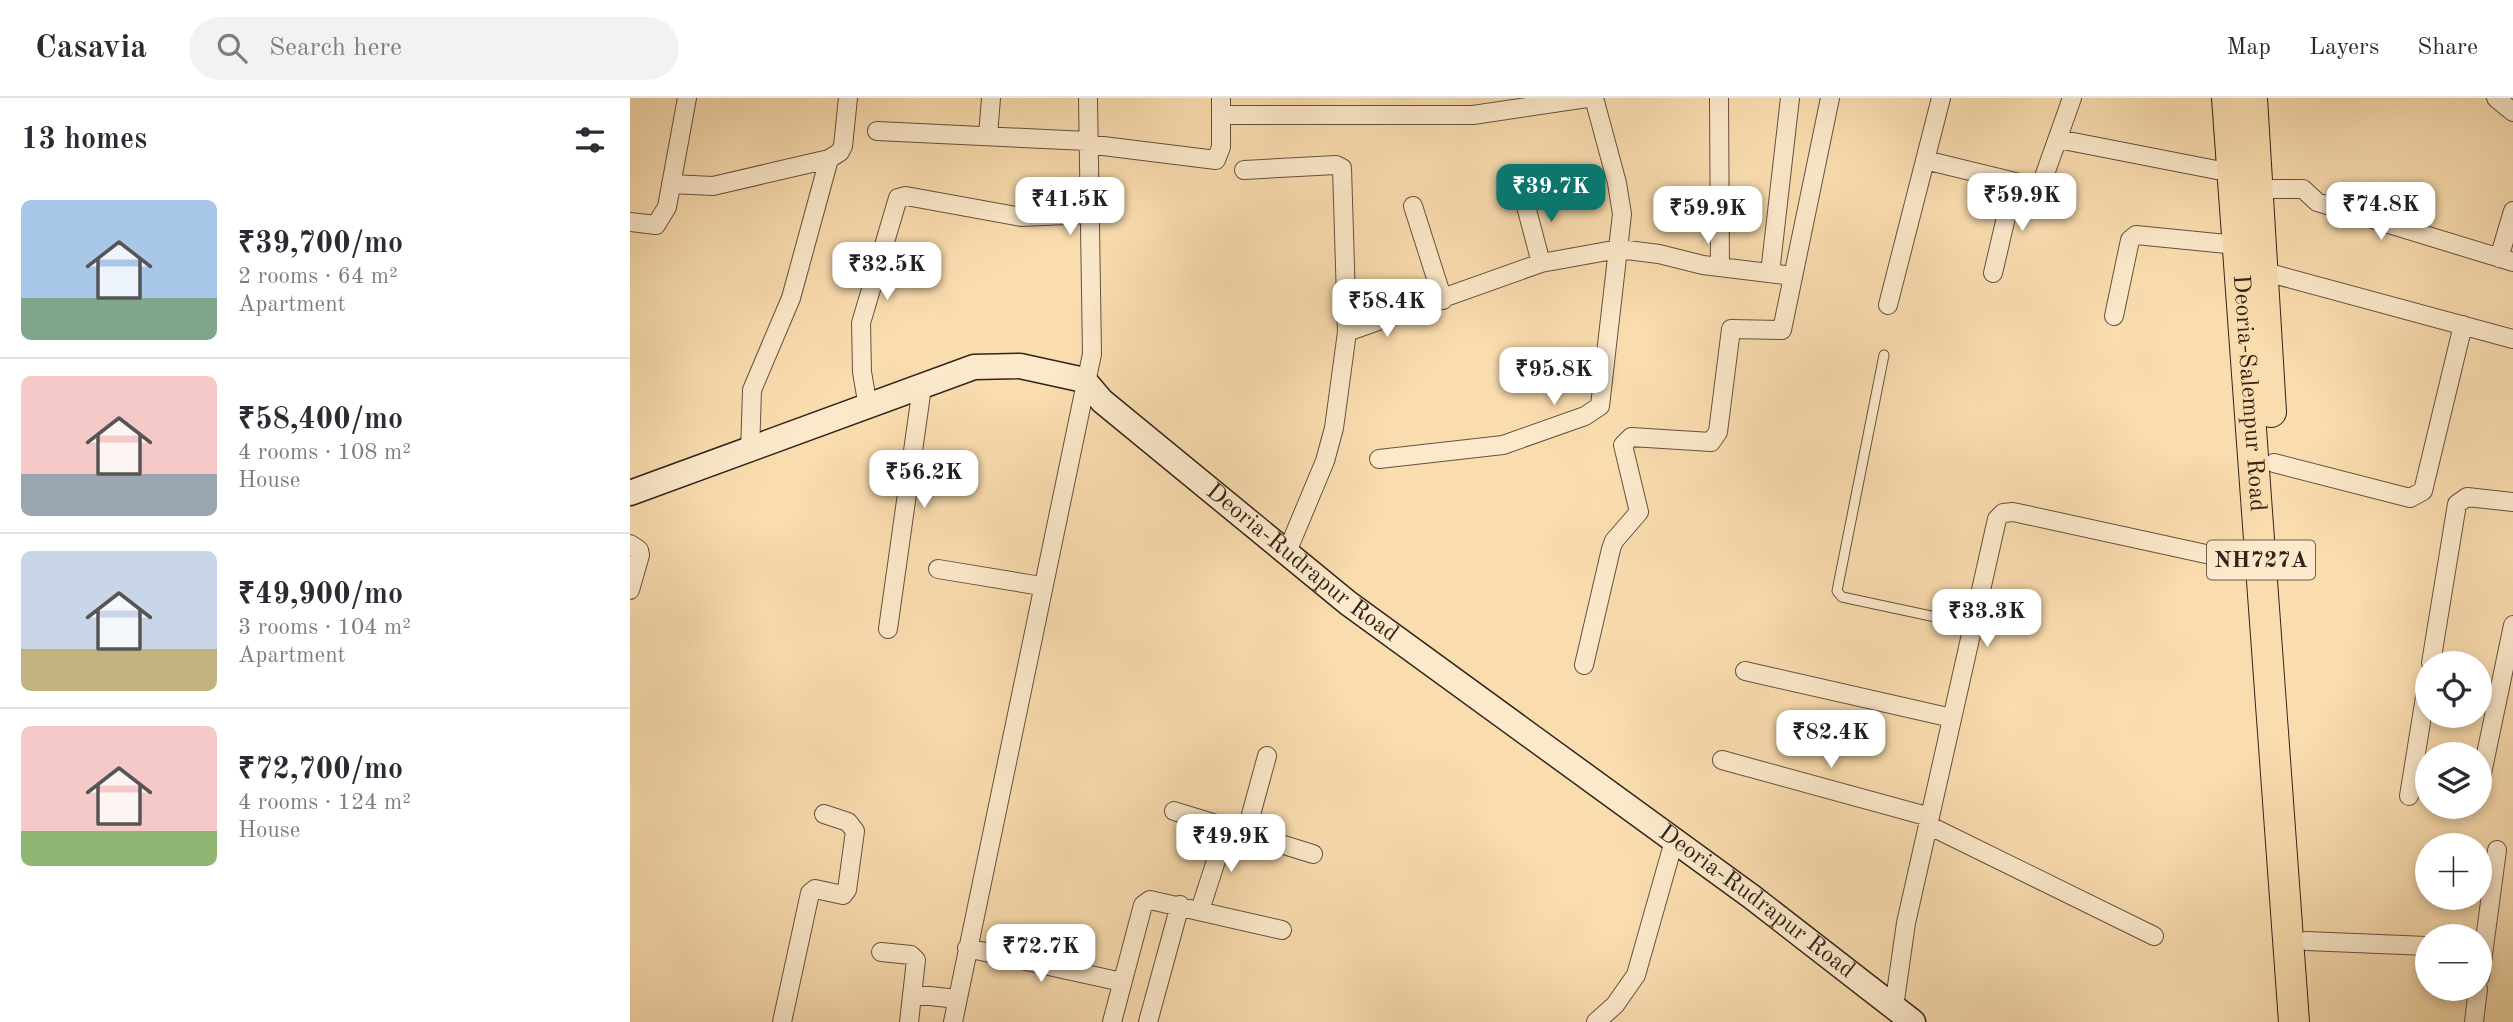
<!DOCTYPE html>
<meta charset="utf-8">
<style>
:root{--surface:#fff;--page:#f2f2f3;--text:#2b2b33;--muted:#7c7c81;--line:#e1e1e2;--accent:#0f766e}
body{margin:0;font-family:"Old Standard TT",serif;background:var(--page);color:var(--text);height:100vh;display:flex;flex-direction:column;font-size:26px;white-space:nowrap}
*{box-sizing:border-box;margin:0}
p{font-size:23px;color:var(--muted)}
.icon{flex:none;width:38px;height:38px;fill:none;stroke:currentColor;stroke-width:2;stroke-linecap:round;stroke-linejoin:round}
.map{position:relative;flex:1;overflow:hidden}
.sheet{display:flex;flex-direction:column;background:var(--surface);width:630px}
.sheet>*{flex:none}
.buttons{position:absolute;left:1785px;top:553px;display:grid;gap:14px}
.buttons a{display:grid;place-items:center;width:77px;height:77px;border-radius:50%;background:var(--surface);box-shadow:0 4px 10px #0003;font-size:35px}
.price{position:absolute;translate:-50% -60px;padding:0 16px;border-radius:14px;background:#fff;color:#222;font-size:23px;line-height:46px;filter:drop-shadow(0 2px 4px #0008)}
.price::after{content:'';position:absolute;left:50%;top:42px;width:21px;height:16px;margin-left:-10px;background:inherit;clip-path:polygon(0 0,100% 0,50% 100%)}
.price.selected{background:var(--accent);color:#fff}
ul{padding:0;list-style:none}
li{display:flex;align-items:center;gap:21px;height:175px;padding:0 21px}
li+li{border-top:2px solid var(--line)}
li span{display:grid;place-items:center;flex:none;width:196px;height:140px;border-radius:10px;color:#555}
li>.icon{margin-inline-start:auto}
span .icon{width:84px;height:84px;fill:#fffc;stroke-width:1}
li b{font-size:30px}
h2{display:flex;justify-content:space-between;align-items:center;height:84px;padding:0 21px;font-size:30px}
header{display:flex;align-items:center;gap:42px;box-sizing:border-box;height:98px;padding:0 35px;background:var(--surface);border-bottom:2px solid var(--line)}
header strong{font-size:33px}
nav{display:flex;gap:38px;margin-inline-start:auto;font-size:24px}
.search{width:490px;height:63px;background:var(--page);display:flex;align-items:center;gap:18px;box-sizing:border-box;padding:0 24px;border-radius:38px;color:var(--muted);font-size:26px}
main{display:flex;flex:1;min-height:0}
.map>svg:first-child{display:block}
</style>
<header>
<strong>Casavia</strong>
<div class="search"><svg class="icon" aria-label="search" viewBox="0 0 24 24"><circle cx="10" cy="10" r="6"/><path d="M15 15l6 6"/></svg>Search here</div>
<nav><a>Map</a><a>Layers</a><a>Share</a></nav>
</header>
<main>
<section class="sheet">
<h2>13 homes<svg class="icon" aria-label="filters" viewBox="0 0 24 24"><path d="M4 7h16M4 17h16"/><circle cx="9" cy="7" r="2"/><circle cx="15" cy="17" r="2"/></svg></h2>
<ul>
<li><span style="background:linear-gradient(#a9c7e8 70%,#7fa58c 0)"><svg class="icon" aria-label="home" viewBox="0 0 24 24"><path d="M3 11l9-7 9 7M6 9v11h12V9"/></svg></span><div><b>₹39,700/mo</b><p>2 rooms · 64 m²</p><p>Apartment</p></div></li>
<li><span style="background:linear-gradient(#f6c9c9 70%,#9aa5b1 0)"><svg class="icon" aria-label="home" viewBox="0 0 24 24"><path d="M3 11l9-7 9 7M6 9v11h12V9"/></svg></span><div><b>₹58,400/mo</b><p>4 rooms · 108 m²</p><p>House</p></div></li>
<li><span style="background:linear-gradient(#c9d6e8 70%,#c2b280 0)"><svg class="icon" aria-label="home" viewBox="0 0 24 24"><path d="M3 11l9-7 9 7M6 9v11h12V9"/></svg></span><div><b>₹49,900/mo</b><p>3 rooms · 104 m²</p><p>Apartment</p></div></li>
<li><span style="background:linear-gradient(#f6c9c9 75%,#8fb573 0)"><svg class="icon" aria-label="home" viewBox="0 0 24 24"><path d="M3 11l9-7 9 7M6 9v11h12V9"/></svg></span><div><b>₹72,700/mo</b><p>4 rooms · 124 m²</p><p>House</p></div></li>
</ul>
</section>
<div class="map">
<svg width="1883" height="924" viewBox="0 0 1883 924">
<rect width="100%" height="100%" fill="#faddaf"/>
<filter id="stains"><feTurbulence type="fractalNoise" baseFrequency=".00286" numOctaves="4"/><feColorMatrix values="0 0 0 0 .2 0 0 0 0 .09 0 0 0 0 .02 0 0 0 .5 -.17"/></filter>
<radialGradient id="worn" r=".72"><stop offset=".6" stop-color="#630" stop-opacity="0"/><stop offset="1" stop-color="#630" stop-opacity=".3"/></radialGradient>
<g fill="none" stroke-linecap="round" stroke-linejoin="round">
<defs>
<path id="service" d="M1254,257L1207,493L1212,499L1343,527"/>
<path id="minor" d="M1089,0L1090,169
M1866,0L1883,14
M591,17H843L957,0
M247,33L457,43
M358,38L361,0
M1428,41L1602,75
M457,46L586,62L591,49V0
M1295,62L1410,90L1442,0
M614,72L706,67L712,70L717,234
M41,86L83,88L199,61L210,54L213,48L218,0
M1627,91H1673L1687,104L1883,164
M893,97L911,165
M783,108L813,202
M0,124L26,127L37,109L57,0
M1869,160L1883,113
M1632,173L1883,241
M1140,175L1160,0
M1363,175L1384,85
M1258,207L1311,0
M1484,218L1500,142L1506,137L1607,147
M238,309L232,274L231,225L268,100L276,98L391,119L458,116
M120,354L122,292L161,200L199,61
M749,361L873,347L955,318L970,308L992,116L987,85L964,0
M1644,365L1780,400L1793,393L1833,227
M0,446L9,452L10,457L0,492
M657,454L695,363L704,330L717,234L911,165L989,151L1029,156L1073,167L1163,178
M308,471L411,488
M258,531L292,289
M1801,565L1827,406L1837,399L1883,404
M954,567L981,451L984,443L1009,414L993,347L1001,339L1081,344L1088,334L1101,231L1152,232L1200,0
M1115,573L1322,620
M1092,662L1300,719
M1850,685L1883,527
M1779,698L1797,587
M544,713L683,756
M1298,727L1524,838
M616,735L637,658
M570,812L597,729
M1676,843L1797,848
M337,850L492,884
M251,854L281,857L286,862L279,924
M1850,879L1867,752
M282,896L327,901
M1264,909L1276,825L1367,421L1373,415L1383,414L1631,468
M152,924L180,795L185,791L213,797L217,792L225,733L218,724L194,716
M323,924L462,256L458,0
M482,924L513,807L520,802L652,832
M518,924L550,807
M966,924L985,907L1006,877L1044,743
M1844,924L1848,891"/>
<g id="secondary">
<path id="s1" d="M0,395L344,269L390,268L454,282L472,303L718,505L1122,799L1283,924"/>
</g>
<g id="trunk">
<path id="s2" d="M1597,0L1664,924"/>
<path d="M1622,0L1641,314"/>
</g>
</defs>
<use href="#service" stroke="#64523f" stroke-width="11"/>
<use href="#minor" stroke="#64523f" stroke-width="20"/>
<use href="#secondary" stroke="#32241a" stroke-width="27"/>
<use href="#trunk" stroke="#32241a" stroke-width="32"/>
<use href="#service" stroke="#fce9cb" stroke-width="9"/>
<use href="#minor" stroke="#fce9cb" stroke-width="18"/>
<use href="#secondary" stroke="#fce9cb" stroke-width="24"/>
<use href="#trunk" stroke="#faddaf" stroke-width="30"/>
</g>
<g text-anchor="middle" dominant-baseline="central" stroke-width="7" stroke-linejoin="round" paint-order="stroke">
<rect fill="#fce9cb" stroke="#6f5f4f" stroke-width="2" x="1577" y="442.5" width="108" height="39" rx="5"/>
<g font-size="23" font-weight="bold" fill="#32241a">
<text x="1631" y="462">NH727A</text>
</g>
<g font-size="24" fill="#32241a" stroke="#fce9cb">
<text stroke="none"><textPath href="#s2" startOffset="296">Deoria-Salempur Road</textPath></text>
<text stroke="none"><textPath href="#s1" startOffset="763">Deoria-Rudrapur Road</textPath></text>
<text stroke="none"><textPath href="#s1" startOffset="1330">Deoria-Rudrapur Road</textPath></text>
</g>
</g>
<rect width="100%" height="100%" filter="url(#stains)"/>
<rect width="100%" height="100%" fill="url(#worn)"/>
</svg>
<div class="buttons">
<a><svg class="icon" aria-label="locate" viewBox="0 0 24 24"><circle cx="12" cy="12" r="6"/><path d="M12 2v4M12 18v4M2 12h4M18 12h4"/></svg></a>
<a><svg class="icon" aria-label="layers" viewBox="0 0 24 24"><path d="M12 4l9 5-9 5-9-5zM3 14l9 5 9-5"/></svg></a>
<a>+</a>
<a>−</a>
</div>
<b class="price selected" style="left:921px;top:126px">₹39.7K</b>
<b class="price" style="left:1392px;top:135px">₹59.9K</b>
<b class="price" style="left:440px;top:139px">₹41.5K</b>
<b class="price" style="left:1751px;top:144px">₹74.8K</b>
<b class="price" style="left:1078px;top:148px">₹59.9K</b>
<b class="price" style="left:257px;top:204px">₹32.5K</b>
<b class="price" style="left:757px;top:241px">₹58.4K</b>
<b class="price" style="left:924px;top:309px">₹95.8K</b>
<b class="price" style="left:294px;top:412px">₹56.2K</b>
<b class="price" style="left:1357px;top:551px">₹33.3K</b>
<b class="price" style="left:1201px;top:672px">₹82.4K</b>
<b class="price" style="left:601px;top:776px">₹49.9K</b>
<b class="price" style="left:411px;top:886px">₹72.7K</b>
</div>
</main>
